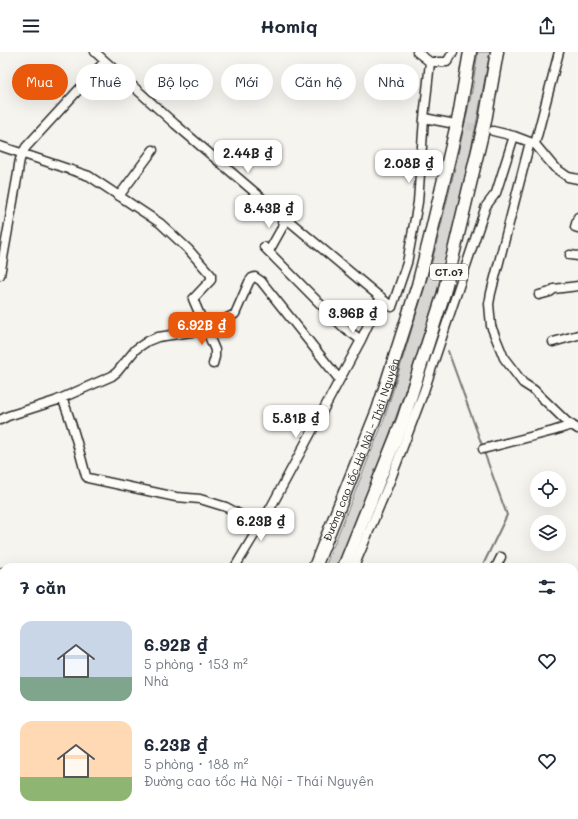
<!DOCTYPE html>
<html lang="vi">
<meta charset="utf-8">
<style>
:root{--surface:#fff;--page:#f2f2f3;--text:#1f2937;--muted:#747a83;--accent:#ea580c}
body{margin:0;font-family:Mali,sans-serif;background:var(--page);color:var(--text);height:100vh;display:flex;flex-direction:column;font-size:15px;white-space:nowrap}
*{box-sizing:border-box;margin:0}
p{font-size:13px;color:var(--muted)}
.icon{flex:none;width:22px;height:22px;fill:none;stroke:currentColor;stroke-width:2;stroke-linecap:round;stroke-linejoin:round}
.map{position:relative;flex:1;overflow:hidden}
.drawer{position:absolute;left:0px;top:511px;width:578px;height:256px;display:flex;flex-direction:column;background:var(--surface);border-radius:12px 12px 0 0;box-shadow:0 4px 16px #0002}
.drawer>*{flex:none}
.hud{position:absolute;left:12px;top:12px;width:554px;height:36px;display:flex;gap:8px}
.tools{position:absolute;left:530px;top:419px;display:grid;gap:8px}
.tools a{display:grid;place-items:center;width:36px;height:36px;border-radius:50%;background:var(--surface);box-shadow:0 4px 16px #0002;font-size:20px}
.price{position:absolute;translate:-50% -34px;padding:0 9px;border-radius:8px;background:#fff;color:#222;font-size:13px;line-height:26px;filter:drop-shadow(0 1px 2px #0008)}
.price::after{content:'';position:absolute;left:50%;top:24px;width:12px;height:9px;margin-left:-6px;background:inherit;clip-path:polygon(0 0,100% 0,50% 100%)}
.price.on{background:var(--accent);color:#fff}
ul{padding:0;list-style:none}
li{display:flex;align-items:center;gap:12px;height:100px;padding:0 20px}
li span{display:grid;place-items:center;flex:none;width:112px;height:80px;border-radius:12px;color:#555}
li>.icon{margin-inline-start:auto}
span .icon{width:48px;height:48px;fill:#fffc;stroke-width:1}
li b{font-size:17px}
h2{display:flex;justify-content:space-between;align-items:center;height:48px;padding:0 20px;font-size:17px}
.pill{padding:0 14px;border-radius:18px;background:var(--surface);box-shadow:0 4px 16px #0002;font-size:14px;line-height:36px}
.pill.on{background:var(--accent);color:#fff}
header{display:flex;justify-content:space-between;align-items:center;height:52px;padding:0 20px;background:var(--surface);font-size:18px;font-weight:700}
.map>svg:first-child{display:block}
</style>
<header><svg class="icon" aria-label="menu" viewBox="0 0 24 24"><path d="M4 6h16M4 12h16M4 18h16"/></svg>Homiq<svg class="icon" aria-label="share" viewBox="0 0 24 24"><path d="M12 15V3M7 8l5-5 5 5M5 13v7h14v-7"/></svg></header>
<div class="map">
<svg width="578" height="767" viewBox="0 0 578 767">
<rect width="100%" height="100%" fill="#f5f4ef"/>
<filter id="ink" filterUnits="userSpaceOnUse"><feTurbulence type="fractalNoise" baseFrequency=".025" numOctaves="2"/><feDisplacementMap in="SourceGraphic" scale="8" xChannelSelector="R" yChannelSelector="G"/><feConvolveMatrix kernelMatrix="1 2 1 2 8 2 1 2 1" color-interpolation-filters="sRGB"/></filter>
<g filter="url(#ink)">
<path fill="#d7d6d2" stroke="#81807e" d="M478,0H490C474,85 457,171 433,254C406,342 373,429 338,515H325L384,368L431,214L454,120L472,39Z"/>
<g fill="none" stroke-linecap="round" stroke-linejoin="round">
<path stroke="#797877" stroke-width="2" d="M448,299L483,396
M482,515L507,463L484,400
M356,767L358,763"/>
<path stroke="#cdccc8" stroke-width="8" stroke-dasharray="8 4" stroke-linecap="butt" d="M455,72L488,78"/>
<defs>
<path id="minor" d="M95,0L175,72L258,143L392,255L407,211L418,150L424,66L430,10
M417,0L430,10H447L453,0
M424,66L455,72
M493,79L514,84L535,92L554,115L568,125L578,127
M530,90L491,241L489,252L491,274L504,306L523,331L534,338L567,370L578,377
M535,92L559,0
M0,94L89,124L160,171L188,197L211,223V228L193,247L215,298V305L213,312
M119,144L153,98
M578,165L575,175L578,176
M264,195L342,274L361,288
M269,199L283,174L282,168L284,165
M570,203L578,204
M0,223L18,121C19,110 20,104 26,95L105,9
M539,243L550,240L554,237L578,234
M553,290L578,283
M62,346C73,372 79,398 86,424L88,426L176,445L200,447L226,455L260,473
M0,368L8,364L55,349L112,324L117,320L136,297L148,289L158,285L198,279L207,276L235,262L249,230L252,226L255,225L261,229L339,327
M483,397L553,379L572,373
M235,515L271,455L361,288L381,245
M354,515L390,429L424,339L486,154L496,141L514,84
M496,515L501,505
M0,521L4,520
M574,550L578,552
M0,593L4,595
M574,605L578,600
M574,623L578,626
M0,634L3,633L4,628
M574,660L578,665
M78,763L87,767
M546,763L547,767
M105,767L108,763
M255,767L256,763
M369,767L371,763
M433,767L436,763"/>
<g id="highway">
<path id="s1" d="M315,515L378,358L418,233L430,186L459,64L470,0"/>
<path d="M344,515L403,368L444,241L485,69L497,0"/>
<path d="M192,767L194,763"/>
<path d="M223,767L225,763"/>
</g>
</defs>
<use href="#minor" stroke="#2b2b2b" stroke-width="11"/>
<use href="#highway" stroke="#2b2b2b" stroke-width="15"/>
<use href="#minor" stroke="#fdfcf7" stroke-width="8"/>
<use href="#highway" stroke="#fdfcf7" stroke-width="12"/>
</g>
</g>
<g text-anchor="middle" dominant-baseline="central" stroke-width="3" stroke-linejoin="round" paint-order="stroke">
<rect fill="#fdfcf7" stroke="#6a6a68" stroke-width="1" x="430" y="212" width="38" height="16" rx="3"/>
<g font-size="10" font-weight="bold" fill="#2b2b2b">
<text x="449" y="220">CT.07</text>
</g>
<g font-size="11" fill="#2b2b2b" stroke="#fdfcf7">
<text stroke="none"><textPath href="#s1" startOffset="126">Đường cao tốc Hà Nội - Thái Nguyên</textPath></text>
</g>
</g>
</svg>
<div class="tools">
<a><svg class="icon" aria-label="locate" viewBox="0 0 24 24"><circle cx="12" cy="12" r="6"/><path d="M12 2v4M12 18v4M2 12h4M18 12h4"/></svg></a>
<a><svg class="icon" aria-label="layers" viewBox="0 0 24 24"><path d="M12 4l9 5-9 5-9-5zM3 14l9 5 9-5"/></svg></a>
</div>
<b class="price" style="left:248px;top:122px">2.44B ₫</b>
<b class="price" style="left:409px;top:132px">2.08B ₫</b>
<b class="price" style="left:269px;top:177px">8.43B ₫</b>
<b class="price" style="left:353px;top:282px">3.96B ₫</b>
<b class="price on" style="left:202px;top:294px">6.92B ₫</b>
<b class="price" style="left:296px;top:387px">5.81B ₫</b>
<b class="price" style="left:261px;top:490px">6.23B ₫</b>
<div class="hud">
<a class="pill on">Mua</a>
<a class="pill">Thuê</a>
<a class="pill">Bộ lọc</a>
<a class="pill">Mới</a>
<a class="pill">Căn hộ</a>
<a class="pill">Nhà</a>
</div>
<section class="drawer">
<h2>7 căn<svg class="icon" aria-label="filters" viewBox="0 0 24 24"><path d="M4 7h16M4 17h16"/><circle cx="9" cy="7" r="2"/><circle cx="15" cy="17" r="2"/></svg></h2>
<ul>
<li><span style="background:linear-gradient(#c9d6e8 70%,#7fa58c 0)"><svg class="icon" aria-label="home" viewBox="0 0 24 24"><path d="M3 11l9-7 9 7M6 9v11h12V9"/></svg></span><div><b>6.92B ₫</b><p>5 phòng · 153 m²</p><p>Nhà</p></div><svg class="icon" aria-label="heart" viewBox="0 0 24 24"><path d="M12 20l-8-8c-3-5 5-10 8-4 3-6 11-1 8 4z"/></svg></li>
<li><span style="background:linear-gradient(#ffd9b3 70%,#8fb573 0)"><svg class="icon" aria-label="home" viewBox="0 0 24 24"><path d="M3 11l9-7 9 7M6 9v11h12V9"/></svg></span><div><b>6.23B ₫</b><p>5 phòng · 188 m²</p><p>Đường cao tốc Hà Nội - Thái Nguyên</p></div><svg class="icon" aria-label="heart" viewBox="0 0 24 24"><path d="M12 20l-8-8c-3-5 5-10 8-4 3-6 11-1 8 4z"/></svg></li>
</ul>
</section>
</div>
